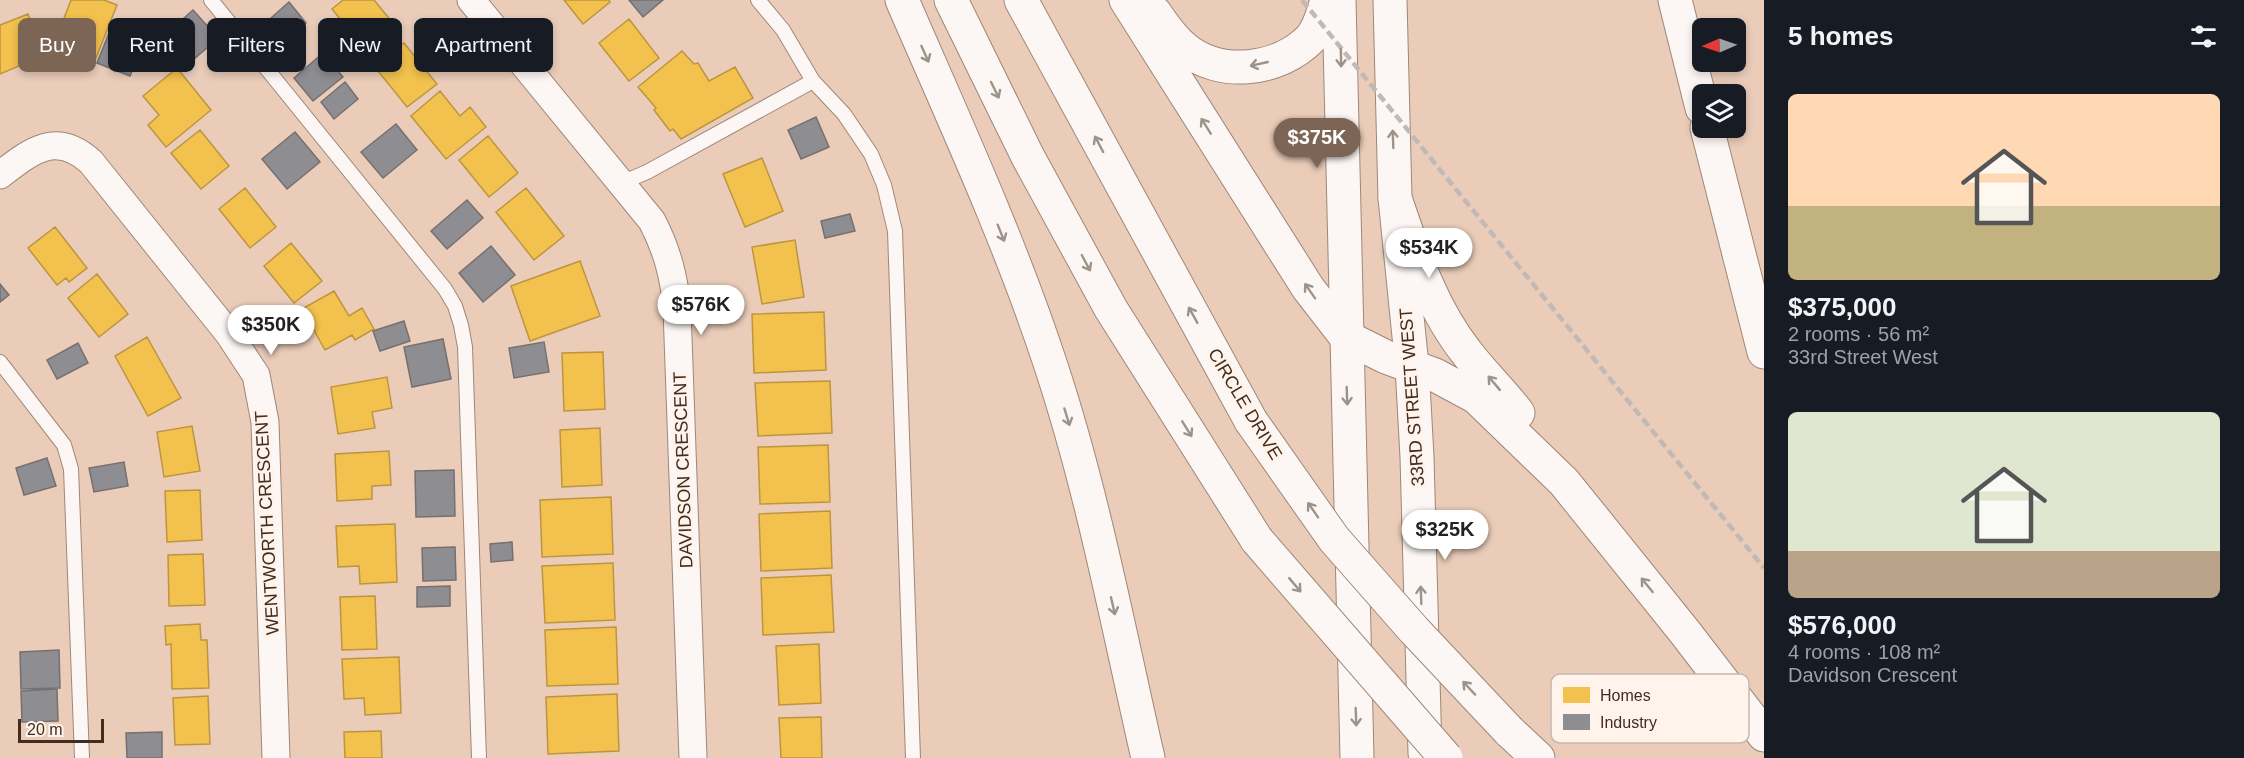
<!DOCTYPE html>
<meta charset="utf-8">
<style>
:root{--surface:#171b24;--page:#20242c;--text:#f1f3f6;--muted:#9ea1a6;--accent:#7d6555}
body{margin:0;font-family:Helvetica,sans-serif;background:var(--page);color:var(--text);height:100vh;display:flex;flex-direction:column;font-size:22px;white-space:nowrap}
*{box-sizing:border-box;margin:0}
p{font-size:20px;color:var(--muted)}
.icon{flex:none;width:33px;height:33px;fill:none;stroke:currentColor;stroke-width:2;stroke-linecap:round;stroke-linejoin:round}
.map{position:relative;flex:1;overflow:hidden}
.side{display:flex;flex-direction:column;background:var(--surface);width:480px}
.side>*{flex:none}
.top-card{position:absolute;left:18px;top:18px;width:570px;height:54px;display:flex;gap:12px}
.needle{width:39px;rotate:268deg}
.controls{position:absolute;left:1692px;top:18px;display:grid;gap:12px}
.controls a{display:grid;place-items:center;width:54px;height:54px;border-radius:9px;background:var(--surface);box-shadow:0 3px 9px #0003;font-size:30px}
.scale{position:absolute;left:18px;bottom:15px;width:86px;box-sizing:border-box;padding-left:6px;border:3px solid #422d1f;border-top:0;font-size:16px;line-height:21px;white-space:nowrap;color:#422d1f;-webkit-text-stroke:4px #fff3ec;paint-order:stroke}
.price{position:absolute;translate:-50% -51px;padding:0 14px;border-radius:21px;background:#fff;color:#222;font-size:20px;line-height:39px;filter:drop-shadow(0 2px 3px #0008)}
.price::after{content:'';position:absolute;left:50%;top:36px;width:18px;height:14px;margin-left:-9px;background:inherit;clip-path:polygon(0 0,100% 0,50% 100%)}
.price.on{background:var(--accent);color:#fff}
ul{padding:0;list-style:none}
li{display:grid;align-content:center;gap:12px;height:318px;padding:0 24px}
li span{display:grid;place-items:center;height:186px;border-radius:9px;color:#555}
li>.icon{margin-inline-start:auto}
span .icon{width:108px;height:108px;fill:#fffc;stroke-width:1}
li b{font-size:26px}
h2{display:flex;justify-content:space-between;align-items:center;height:72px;padding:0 24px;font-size:26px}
.pill{padding:0 21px;border-radius:9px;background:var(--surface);box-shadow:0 3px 9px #0003;font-size:21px;line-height:54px}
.pill.on{background:var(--accent);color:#fff}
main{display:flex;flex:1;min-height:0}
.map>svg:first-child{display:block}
</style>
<main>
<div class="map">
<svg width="1764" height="758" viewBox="0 0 1764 758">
<rect width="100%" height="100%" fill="#eaccb9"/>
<path fill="#f2c14e" stroke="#bd9540" stroke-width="1.5" d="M71,0H104L117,5L94,63L53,47Z
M343,0H374L392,22L362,46L332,9Z
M564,0H609L610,2L583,24Z
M28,14L45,55L0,74V25Z
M629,19L659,58L629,81L599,43Z
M404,43L437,84L407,107L374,66Z
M682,51L694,64L698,63L709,81L735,67L753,98L681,139L673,129L670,131L654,110L656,108L638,87Z
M177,68L211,110L166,147L148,125L159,115L143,96Z
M440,91L460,116L470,107L486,127L446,159L411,116Z
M200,130L229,166L201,189L171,153Z
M488,136L518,173L489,197L459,160Z
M762,158L783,211L745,227L723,174Z
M245,188L276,227L250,248L219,209Z
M526,188L564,236L534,260L496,212Z
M55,227L87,268L69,282L66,278L57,285L28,248Z
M795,240L804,297L762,304L752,247Z
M291,243L322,281L294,303L264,266Z
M580,261L600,316L530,341L511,286Z
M97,274L128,314L99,337L68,298Z
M334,291L349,316L362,308L374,329L355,340L352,335L325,350L302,309Z
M824,312L826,370L754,373L752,314Z
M147,337L181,398L148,416L115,356Z
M603,352L605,409L564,411L562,353Z
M387,377L392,408L372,412L375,428L338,434L331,387Z
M830,381L832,433L758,436L755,383Z
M192,426L200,471L164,477L157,432Z
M600,428L602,485L562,487L560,430Z
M828,445L830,502L760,504L758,447Z
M389,451L391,485L372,486V499L337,501L335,454Z
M200,490L202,540L167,542L165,491Z
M611,497L613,554L542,557L540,500Z
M830,511L832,568L761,571L759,514Z
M395,524L397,582L360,584L359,566L338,567L336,526Z
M203,554L205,605L169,606L168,555Z
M613,563L615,620L545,623L542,566Z
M831,575L834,632L763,635L761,578Z
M375,596L377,649L342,650L340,597Z
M200,624L201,640H207L209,688L172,689L171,644L166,645L165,626Z
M616,627L618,684L547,686L545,630Z
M819,644L821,703L779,705L776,646Z
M399,657L401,713L365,715L364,698L344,699L342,659Z
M617,694L619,751L548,754L546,697Z
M208,696L210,744L175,745L173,698Z
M821,717L822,758H781L779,718Z
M381,731L382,758H345L344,732Z"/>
<path fill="#8d8d92" stroke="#767070" stroke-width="1.5" d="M629,0H663L643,17Z
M289,2L306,23L279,47L262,26Z
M193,10L218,38L183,69L158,41Z
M109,33L142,47L130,76L97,63Z
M323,53L343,77L313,101L294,78Z
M345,82L358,99L334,119L321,102Z
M816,117L829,147L801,159L788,130Z
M396,124L417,150L383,178L361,152Z
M295,132L320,162L287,189L262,159Z
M467,200L483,218L447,249L431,231Z
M850,214L855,231L825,238L821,221Z
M491,246L515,275L483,302L459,273Z
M0,284L9,295L0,302Z
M404,321L410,341L380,351L373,331Z
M443,339L451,379L412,387L404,347Z
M544,342L549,372L514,378L509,348Z
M78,343L88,363L57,379L47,360Z
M47,458L56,486L24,495L16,468Z
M124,462L128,486L94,492L89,468Z
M454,470L455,516L416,517L415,471Z
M512,542L513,560L491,562L490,544Z
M455,547L456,580L423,581L422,548Z
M450,586V606L417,607V587Z
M59,650L60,688L21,689L20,652Z
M57,689L58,721L22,722L21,691Z
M162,732V758H127L126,733Z"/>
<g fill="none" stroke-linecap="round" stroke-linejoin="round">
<defs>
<path id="lane" d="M211,0L445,289L455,306L461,325L465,347L479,758
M758,0L783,30L813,81L844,114L871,154L884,185L895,231L913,758
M621,183L647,172L813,81
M0,362L64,445L71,469L82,758"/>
<path id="street" d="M471,0L652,221C667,250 674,276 677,309L693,758
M0,175C31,151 56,130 91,162L229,334L256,375L265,422L276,758"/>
<path id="secondary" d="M1339,0L1357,758
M1390,0L1395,198L1412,366L1417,457L1425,753
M1675,0L1702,108
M1707,128L1764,352"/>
<path id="highway" d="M902,0C954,120 1010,241 1051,366C1093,493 1118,627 1148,758
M951,0L1028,157L1111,309L1257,540
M1021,0L1251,421
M1126,0L1308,288L1346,337L1386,357L1435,375L1476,397L1564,482L1684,631L1764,735
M1155,13C1163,25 1173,39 1184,48C1220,78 1279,71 1311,38C1320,27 1323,13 1327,0
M1395,198C1413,251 1431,308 1467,353C1483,374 1502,392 1518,413
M1509,731L1538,758"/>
</defs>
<use href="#lane" stroke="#9e8778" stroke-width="16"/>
<use href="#street" stroke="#9e8778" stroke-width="29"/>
<use href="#secondary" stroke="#9e8778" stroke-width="35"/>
<use href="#highway" stroke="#9e8778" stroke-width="35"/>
<use href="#lane" stroke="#fcf7f4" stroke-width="14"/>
<use href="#street" stroke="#fcf7f4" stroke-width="27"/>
<use href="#secondary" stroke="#fcf7f4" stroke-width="33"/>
<use href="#highway" stroke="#fcf7f4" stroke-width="33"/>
<path stroke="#c1b9b5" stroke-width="4.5" stroke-dasharray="9 4.5" stroke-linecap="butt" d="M1302,0L1764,568"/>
<defs>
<path id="highway-bridge" d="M1251,421L1334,539L1414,630L1509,731
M1257,540L1446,758"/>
</defs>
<use href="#highway-bridge" stroke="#9e8778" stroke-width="35" stroke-linecap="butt"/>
<use href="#highway-bridge" stroke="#fcf7f4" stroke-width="33"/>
</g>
<defs><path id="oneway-shaft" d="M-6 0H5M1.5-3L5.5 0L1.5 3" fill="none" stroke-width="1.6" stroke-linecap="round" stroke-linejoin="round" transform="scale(1.5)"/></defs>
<g stroke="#9f928a">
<use href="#oneway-shaft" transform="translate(925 54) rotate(66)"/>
<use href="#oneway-shaft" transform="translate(1341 58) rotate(89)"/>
<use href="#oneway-shaft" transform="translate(1259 64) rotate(167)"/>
<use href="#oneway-shaft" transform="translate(995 90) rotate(64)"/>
<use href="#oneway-shaft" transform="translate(1206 126) rotate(-122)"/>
<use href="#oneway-shaft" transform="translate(1393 139) rotate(-92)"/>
<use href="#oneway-shaft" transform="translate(1099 144) rotate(-118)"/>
<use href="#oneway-shaft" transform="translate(1001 233) rotate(68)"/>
<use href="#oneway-shaft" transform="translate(1086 263) rotate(62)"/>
<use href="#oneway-shaft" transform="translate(1310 291) rotate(-125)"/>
<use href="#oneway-shaft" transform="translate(1193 315) rotate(-119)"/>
<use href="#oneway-shaft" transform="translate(1494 383) rotate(-130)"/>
<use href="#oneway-shaft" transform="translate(1347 396) rotate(88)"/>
<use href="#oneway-shaft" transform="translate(1067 417) rotate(73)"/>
<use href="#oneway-shaft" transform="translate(1187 429) rotate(58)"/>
<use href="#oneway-shaft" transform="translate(1313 510) rotate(-125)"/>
<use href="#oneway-shaft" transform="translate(1295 585) rotate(50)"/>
<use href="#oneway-shaft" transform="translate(1647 585) rotate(-129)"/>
<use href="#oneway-shaft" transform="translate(1421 595) rotate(-92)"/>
<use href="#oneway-shaft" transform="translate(1113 606) rotate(77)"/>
<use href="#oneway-shaft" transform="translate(1469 688) rotate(-133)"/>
<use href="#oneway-shaft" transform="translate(1356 717) rotate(88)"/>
</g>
<g text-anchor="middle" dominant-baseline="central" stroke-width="6" stroke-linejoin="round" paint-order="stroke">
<g font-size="18" fill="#422d1f" stroke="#fff3ec">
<text transform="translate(1412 397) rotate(-94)">33RD STREET WEST</text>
<text transform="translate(1245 404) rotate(59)">CIRCLE DRIVE</text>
<text transform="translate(683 470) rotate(-92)">DAVIDSON CRESCENT</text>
<text transform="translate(267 523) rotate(-93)">WENTWORTH CRESCENT</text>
</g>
</g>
<rect x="1551" y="674" width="198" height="69" rx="9" fill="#fff3ec" stroke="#c6b8ae" stroke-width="1.5"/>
<rect x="1563" y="687" width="27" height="16" fill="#f2c14e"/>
<rect x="1563" y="714" width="27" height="16" fill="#8d8d92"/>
<g font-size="16" fill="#422d1f">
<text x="1600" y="701">Homes</text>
<text x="1600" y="728">Industry</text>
</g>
</svg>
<div class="controls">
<a><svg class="needle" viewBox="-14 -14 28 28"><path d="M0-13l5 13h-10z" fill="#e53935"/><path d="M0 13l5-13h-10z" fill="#9ea1a6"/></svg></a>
<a><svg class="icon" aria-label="layers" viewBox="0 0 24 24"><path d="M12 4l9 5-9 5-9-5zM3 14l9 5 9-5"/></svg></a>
</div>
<div class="scale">20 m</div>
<b class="price on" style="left:1317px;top:169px">$375K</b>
<b class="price" style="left:1429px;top:279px">$534K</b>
<b class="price" style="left:701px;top:336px">$576K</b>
<b class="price" style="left:271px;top:356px">$350K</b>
<b class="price" style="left:1445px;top:561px">$325K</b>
<div class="top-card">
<a class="pill on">Buy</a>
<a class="pill">Rent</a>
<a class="pill">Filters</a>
<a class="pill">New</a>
<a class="pill">Apartment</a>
</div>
</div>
<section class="side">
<h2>5 homes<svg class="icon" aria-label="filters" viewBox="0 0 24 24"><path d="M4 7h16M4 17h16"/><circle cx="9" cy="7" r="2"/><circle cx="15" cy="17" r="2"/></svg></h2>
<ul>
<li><span style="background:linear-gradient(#ffd9b3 60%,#c2b280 0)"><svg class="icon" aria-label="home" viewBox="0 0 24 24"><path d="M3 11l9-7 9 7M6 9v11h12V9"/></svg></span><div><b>$375,000</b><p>2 rooms · 56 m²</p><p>33rd Street West</p></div></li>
<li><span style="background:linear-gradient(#dfe7d0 75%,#b9a48a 0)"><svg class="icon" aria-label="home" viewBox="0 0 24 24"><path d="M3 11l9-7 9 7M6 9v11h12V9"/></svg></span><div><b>$576,000</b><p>4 rooms · 108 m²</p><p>Davidson Crescent</p></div></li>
</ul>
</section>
</main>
